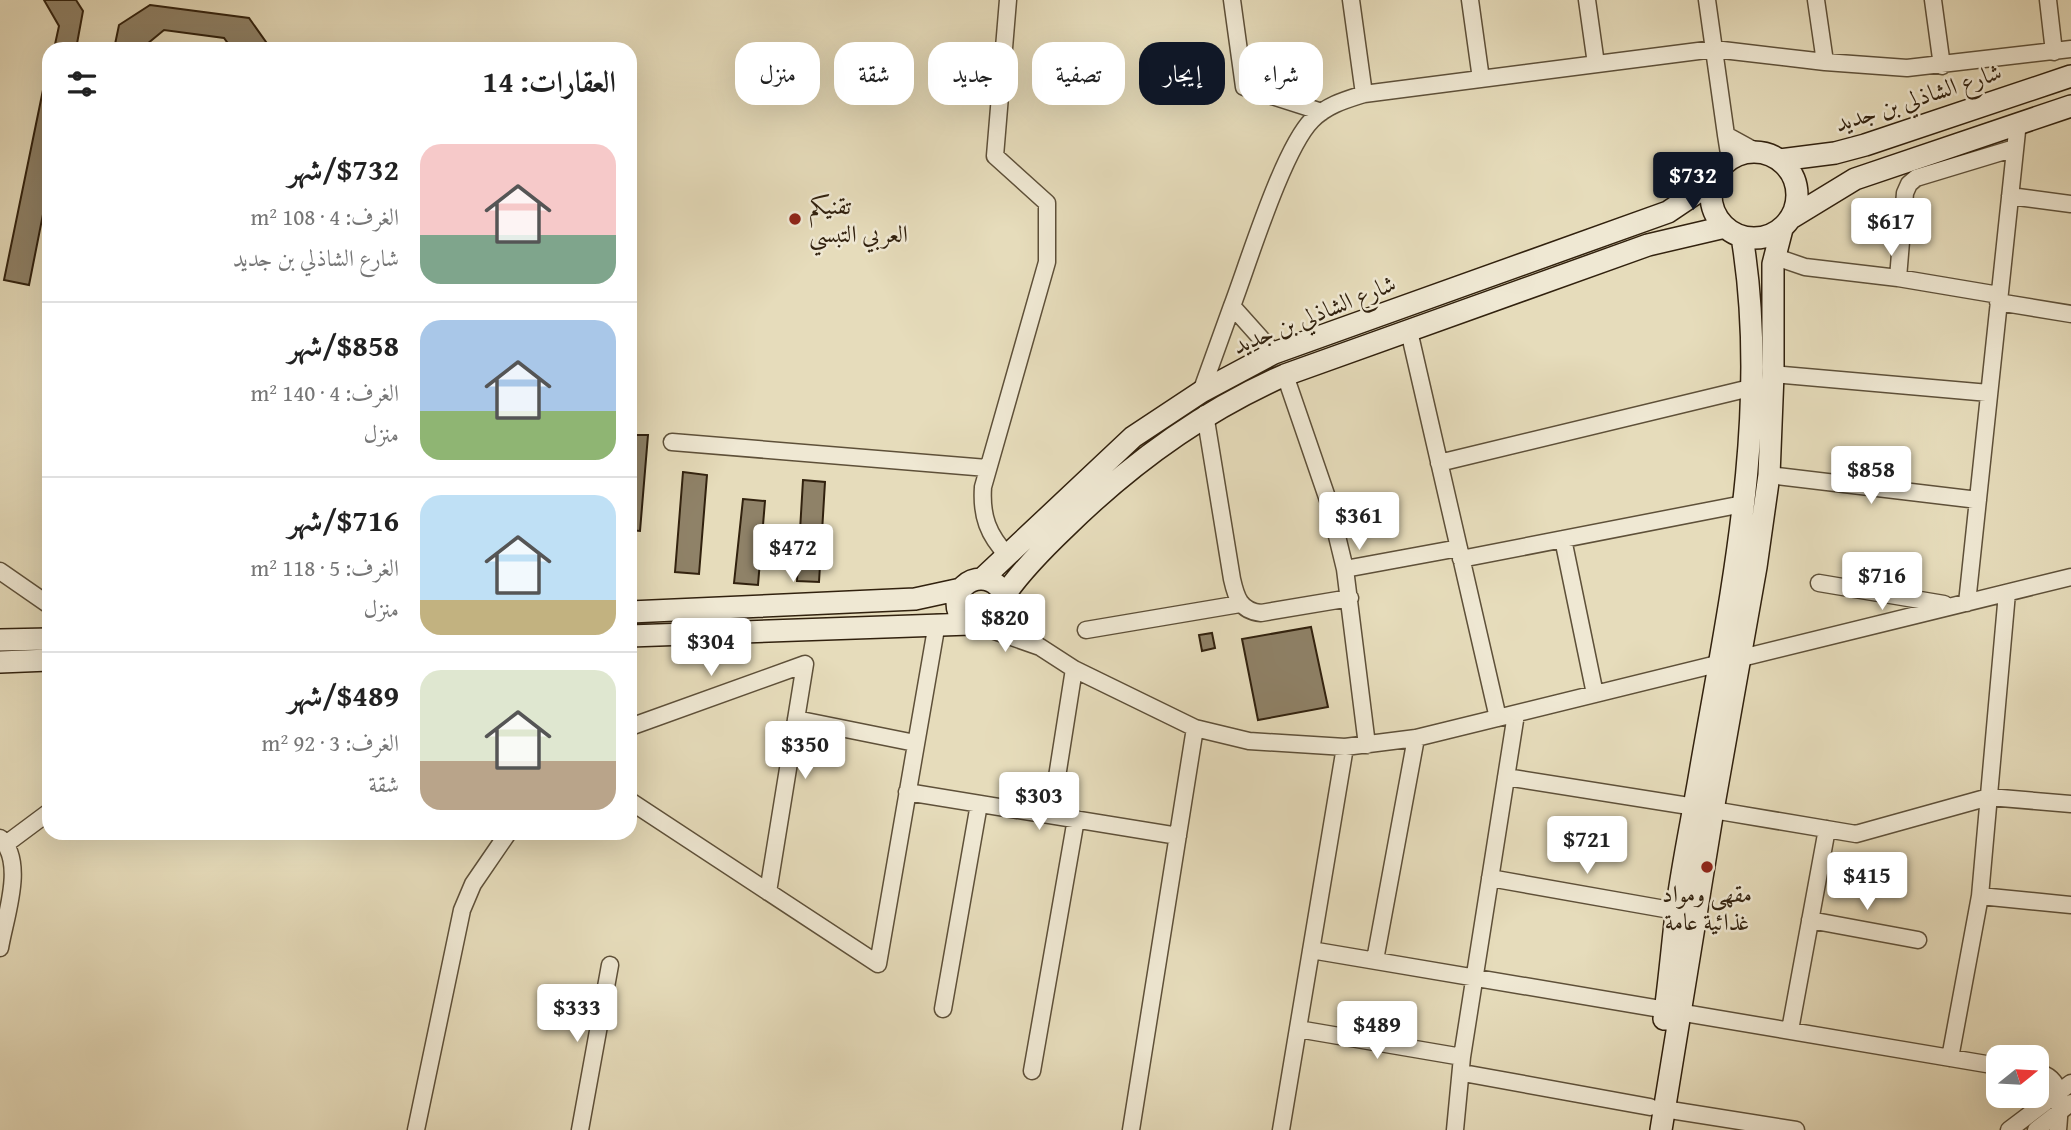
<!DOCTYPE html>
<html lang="ar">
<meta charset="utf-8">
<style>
:root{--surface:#fff;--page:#f6f6f6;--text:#222;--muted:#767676;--line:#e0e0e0;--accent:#111827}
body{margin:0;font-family:"Gentium Book Plus",Amiri,serif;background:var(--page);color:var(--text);direction:rtl;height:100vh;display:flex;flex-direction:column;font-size:26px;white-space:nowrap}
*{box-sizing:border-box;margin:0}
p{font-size:23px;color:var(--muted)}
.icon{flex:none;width:38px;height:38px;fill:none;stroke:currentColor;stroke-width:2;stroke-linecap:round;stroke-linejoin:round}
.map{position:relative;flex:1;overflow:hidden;direction:ltr}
.panel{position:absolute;left:42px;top:42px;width:595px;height:798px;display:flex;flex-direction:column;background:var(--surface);border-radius:21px;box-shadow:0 7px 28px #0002;direction:rtl}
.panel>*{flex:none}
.hud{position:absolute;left:658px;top:42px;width:665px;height:63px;direction:rtl;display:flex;gap:14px}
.needle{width:46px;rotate:72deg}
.fabs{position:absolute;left:1986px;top:1045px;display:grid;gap:14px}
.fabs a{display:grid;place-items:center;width:63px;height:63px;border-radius:14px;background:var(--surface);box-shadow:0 7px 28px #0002;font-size:35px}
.price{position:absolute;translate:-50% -60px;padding:0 16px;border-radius:7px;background:#fff;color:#222;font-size:23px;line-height:46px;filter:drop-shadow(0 2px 4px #0008)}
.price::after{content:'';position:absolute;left:50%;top:42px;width:21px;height:16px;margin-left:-10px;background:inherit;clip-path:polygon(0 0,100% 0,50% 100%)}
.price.on{background:var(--accent);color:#fff}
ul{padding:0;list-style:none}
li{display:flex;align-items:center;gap:21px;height:175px;padding:0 21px}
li+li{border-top:2px solid var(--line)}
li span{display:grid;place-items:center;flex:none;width:196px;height:140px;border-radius:21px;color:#555}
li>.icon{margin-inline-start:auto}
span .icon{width:84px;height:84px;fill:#fffc;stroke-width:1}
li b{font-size:30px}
h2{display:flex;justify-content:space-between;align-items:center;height:84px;padding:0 21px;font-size:30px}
.tag{padding:0 24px;border-radius:21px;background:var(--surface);box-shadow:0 7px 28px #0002;font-size:24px;line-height:63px}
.tag.on{background:var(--accent);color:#fff}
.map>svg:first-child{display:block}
</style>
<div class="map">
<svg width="2071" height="1130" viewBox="0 0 2071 1130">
<rect width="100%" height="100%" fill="#e6dcbb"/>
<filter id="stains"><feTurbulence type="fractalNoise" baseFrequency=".00286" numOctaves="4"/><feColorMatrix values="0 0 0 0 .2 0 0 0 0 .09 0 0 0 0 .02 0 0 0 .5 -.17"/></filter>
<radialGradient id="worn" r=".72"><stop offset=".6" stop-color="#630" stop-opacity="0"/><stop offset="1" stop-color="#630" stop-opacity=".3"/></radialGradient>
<path fill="#8f8268" stroke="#31210e" stroke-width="2" d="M44,0H76L83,11L76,49H54L59,26Z
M150,5L249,18L271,49H232L224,38L164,30L141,49H114L119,25Z
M43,90L49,91V184L29,285L4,280Z
M630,435H648L640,531L630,530Z
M683,472L707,475L699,574L675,572Z
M803,480L825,482L819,582L797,581Z
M743,499L765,501L758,585L734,583Z
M1311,627L1328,707L1258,720L1242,639Z
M1212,633L1215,648L1202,651L1199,635Z"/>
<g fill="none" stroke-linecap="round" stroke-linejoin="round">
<defs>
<path id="minor" d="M1232,0L1244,87L1322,112
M1351,0L1364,94
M1470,0L1481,79
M1587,0L1596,64
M1707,0L1726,135
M1816,0L1825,62
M1933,0L1942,66
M2048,0L2054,52
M1730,160L1726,135L1757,152
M2010,196L2071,204
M1773,256L1805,267L1898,278L1999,295
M1898,278L1905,193L1909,184L1916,178L2015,148
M1998,302L2071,314
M1232,306C1248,264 1283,149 1312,120C1327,105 1345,100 1364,94L1714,49L1825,62L1907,68L2071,49
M1409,331L1498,718
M1773,374L1989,393
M1285,375L1329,503L1345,569L1367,745
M1201,392L1232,306L1274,353
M1205,414L1232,579C1236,597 1240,611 1261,613L1350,598
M672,442L987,468
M1439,463L1750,388
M1769,475L1978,500
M1563,539L1595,694
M1008,556C988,535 981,516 983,487L1047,262V203L995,156L1008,0
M1461,559L1743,504
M1345,569L1459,548
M0,571L49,605
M1819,583L1944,604
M1967,603L2018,122
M1005,608L1038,646
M983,627L1040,647L1074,669L1195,728L1249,741L1345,747L1416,738L2071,577
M1086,630L1240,604
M796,719L915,743
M630,727L805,664L768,892
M1506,777L1695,807
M907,792L1178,836
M630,801L878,964L937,623
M1713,810L1856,834L1989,797L2071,804
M1051,815L1074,669
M0,838C26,862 5,917 0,948
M6,844L49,812
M1490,878L1676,911
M1980,896L2071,905
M1810,920L1918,940
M1311,950L1998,1066
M1375,960L1416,738
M943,1009L979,804
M1298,1029L1462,1057
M1790,1030L1827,829
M1950,1058L1980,896L2007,593
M1032,1071L1076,819
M2037,1072C2065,1078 2060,1107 2058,1130
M1463,1073L1650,1107
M1664,1109L1796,1130
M416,1130L462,910L473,884L508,833
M580,1130L610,965
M1131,1130L1195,728
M1281,1130L1345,747
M1455,1130L1462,1057L1516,714
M2009,1130L2071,1083
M2036,1130L2071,1103"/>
<path id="secondary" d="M1711 195a43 43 0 1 1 86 0a43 43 0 1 1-86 0Z
M1780,160L1835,153L1865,145L2071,76
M1791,218L1855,179L2071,106
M957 603a24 24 0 1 1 48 0a24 24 0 1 1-48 0Z
M982,579L1133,437L1201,392L1274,353L1668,212L1714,181
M1004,596C1021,571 1043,549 1065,528C1130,464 1201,412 1285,375L1648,245L1725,227
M630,612L915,599L961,589
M630,636L970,624
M0,640L49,639
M0,662L49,660
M1664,1019C1669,984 1672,949 1676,914C1682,865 1693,816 1701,767C1731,595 1771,411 1742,237
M1661,1130L1713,810L1756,567L1769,475L1773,374V264L1782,229"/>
</defs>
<use href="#minor" stroke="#5e5039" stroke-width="19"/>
<use href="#secondary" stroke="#31210e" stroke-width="24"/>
<use href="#minor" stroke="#efe8d3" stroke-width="16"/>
<use href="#secondary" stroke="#efe8d3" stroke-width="21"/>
</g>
<g fill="#8f2418" stroke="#efe8d3" stroke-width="2.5">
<circle cx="795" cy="219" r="7"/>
<circle cx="1707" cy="867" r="7"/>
</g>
<g text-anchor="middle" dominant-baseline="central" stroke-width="5" stroke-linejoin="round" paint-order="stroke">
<g font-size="24" fill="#31210e" stroke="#efe8d3">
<text transform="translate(1918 97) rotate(-18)">شارع الشاذلي بن جديد</text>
<text transform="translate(1314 314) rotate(-22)">شارع الشاذلي بن جديد</text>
</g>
<g font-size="24" fill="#31210e" stroke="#efe8d3" text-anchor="start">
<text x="809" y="205">تقنيكم<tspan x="809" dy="28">العربي التبسي</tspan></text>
<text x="1707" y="893" text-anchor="middle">مقهى ومواد<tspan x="1707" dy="28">غذائية عامة</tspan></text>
</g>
</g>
<rect width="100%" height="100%" filter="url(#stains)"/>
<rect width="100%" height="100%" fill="url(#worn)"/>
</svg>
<div class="fabs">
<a><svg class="needle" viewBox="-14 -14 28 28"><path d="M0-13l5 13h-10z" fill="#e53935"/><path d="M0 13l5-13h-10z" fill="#767676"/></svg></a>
</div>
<b class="price on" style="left:1693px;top:212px">$732</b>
<b class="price" style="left:1891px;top:258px">$617</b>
<b class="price" style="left:1871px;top:506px">$858</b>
<b class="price" style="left:1359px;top:552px">$361</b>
<b class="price" style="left:793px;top:584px">$472</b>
<b class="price" style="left:1882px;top:612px">$716</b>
<b class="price" style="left:1005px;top:654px">$820</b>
<b class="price" style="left:711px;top:678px">$304</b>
<b class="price" style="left:805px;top:781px">$350</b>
<b class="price" style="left:1039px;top:832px">$303</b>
<b class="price" style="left:1587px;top:876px">$721</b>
<b class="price" style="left:1867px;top:912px">$415</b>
<b class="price" style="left:577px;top:1044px">$333</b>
<b class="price" style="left:1377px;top:1061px">$489</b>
<div class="hud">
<a class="tag">شراء</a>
<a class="tag on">إيجار</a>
<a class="tag">تصفية</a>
<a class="tag">جديد</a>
<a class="tag">شقة</a>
<a class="tag">منزل</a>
</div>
<section class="panel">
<h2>العقارات: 14<svg class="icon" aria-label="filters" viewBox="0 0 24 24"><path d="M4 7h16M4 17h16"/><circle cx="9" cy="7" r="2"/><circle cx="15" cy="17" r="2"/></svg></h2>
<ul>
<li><span style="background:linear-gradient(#f6c9c9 65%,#7fa58c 0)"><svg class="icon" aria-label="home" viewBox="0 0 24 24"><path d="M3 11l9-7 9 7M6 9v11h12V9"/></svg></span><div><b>$732/شهر</b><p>الغرف: 4 · 108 m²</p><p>شارع الشاذلي بن جديد</p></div></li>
<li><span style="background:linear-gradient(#a9c7e8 65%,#8fb573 0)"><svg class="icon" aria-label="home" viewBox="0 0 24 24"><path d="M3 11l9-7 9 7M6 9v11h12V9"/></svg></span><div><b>$858/شهر</b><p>الغرف: 4 · 140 m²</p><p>منزل</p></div></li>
<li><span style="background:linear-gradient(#bfe0f5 75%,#c2b280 0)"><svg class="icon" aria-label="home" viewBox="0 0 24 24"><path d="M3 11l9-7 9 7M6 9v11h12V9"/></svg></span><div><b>$716/شهر</b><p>الغرف: 5 · 118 m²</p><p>منزل</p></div></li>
<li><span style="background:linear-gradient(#dfe7d0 65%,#b9a48a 0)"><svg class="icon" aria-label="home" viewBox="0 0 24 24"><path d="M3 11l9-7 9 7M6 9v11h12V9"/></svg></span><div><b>$489/شهر</b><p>الغرف: 3 · 92 m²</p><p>شقة</p></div></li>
</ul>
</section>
</div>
